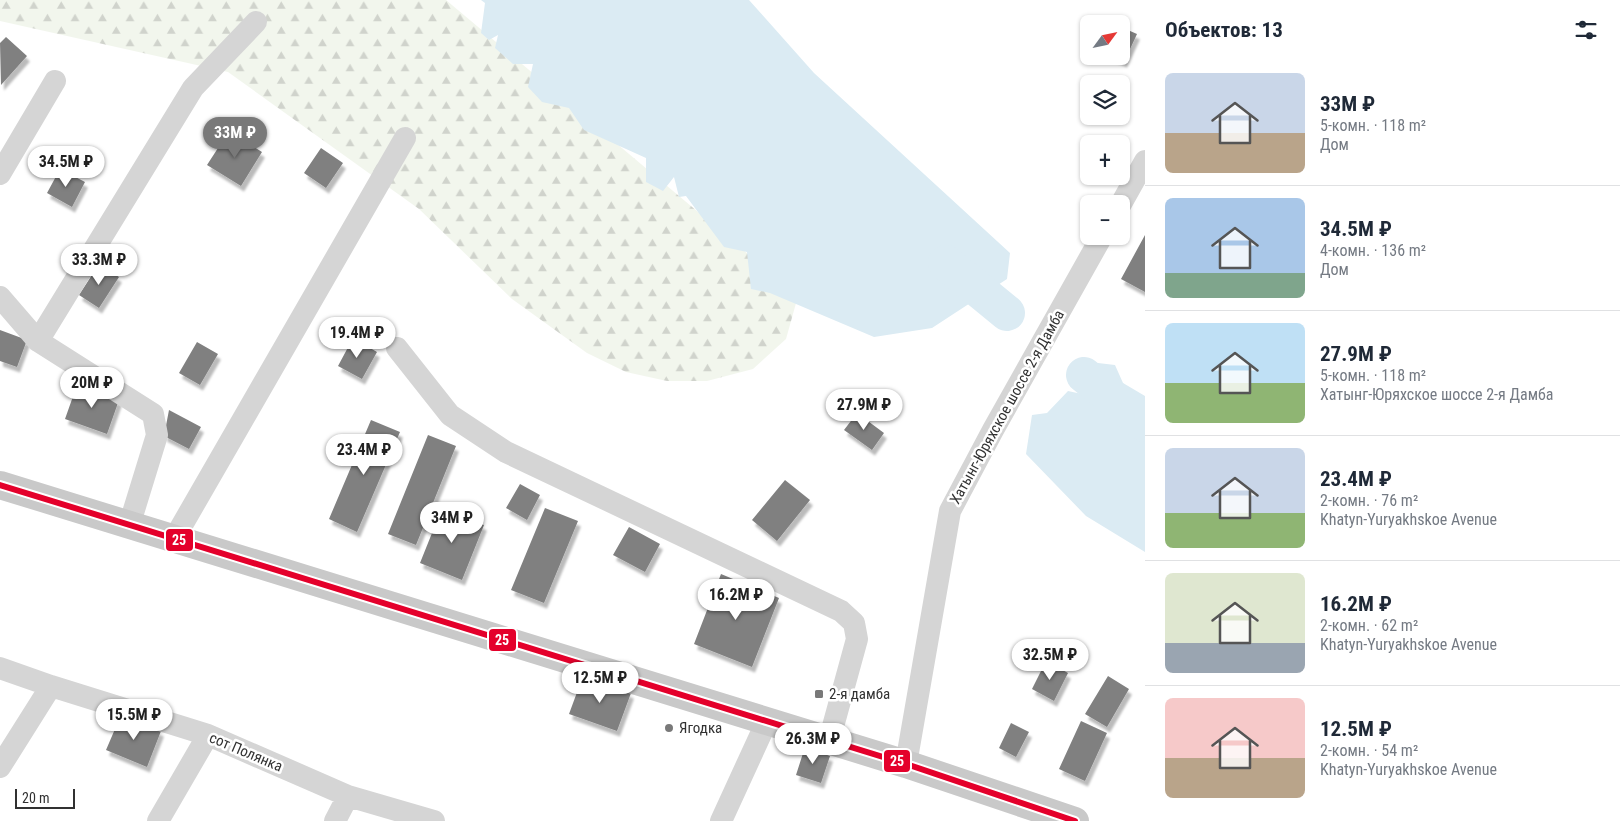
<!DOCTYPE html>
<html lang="ru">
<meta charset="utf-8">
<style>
:root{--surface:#fff;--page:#f6f6f7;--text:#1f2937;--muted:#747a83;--line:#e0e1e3;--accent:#797979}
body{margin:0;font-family:"Roboto Condensed",sans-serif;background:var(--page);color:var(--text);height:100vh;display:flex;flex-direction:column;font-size:19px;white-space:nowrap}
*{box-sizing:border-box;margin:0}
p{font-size:16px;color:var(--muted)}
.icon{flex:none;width:28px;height:28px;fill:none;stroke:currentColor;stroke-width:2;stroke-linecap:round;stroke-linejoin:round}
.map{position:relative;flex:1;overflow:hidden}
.drawer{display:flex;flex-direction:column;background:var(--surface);width:475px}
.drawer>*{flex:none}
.needle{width:32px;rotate:57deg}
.tools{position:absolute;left:1080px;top:15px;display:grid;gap:10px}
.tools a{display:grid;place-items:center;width:50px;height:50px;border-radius:8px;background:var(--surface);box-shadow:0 1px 4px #0004;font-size:25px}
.scale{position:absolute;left:15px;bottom:12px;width:60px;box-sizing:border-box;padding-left:5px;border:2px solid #313131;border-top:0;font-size:14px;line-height:18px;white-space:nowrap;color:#313131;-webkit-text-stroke:4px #fff;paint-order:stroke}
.price{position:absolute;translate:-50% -42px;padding:0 11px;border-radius:18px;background:#fff;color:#222;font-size:16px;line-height:32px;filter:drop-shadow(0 1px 2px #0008)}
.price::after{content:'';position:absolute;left:50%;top:30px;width:15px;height:11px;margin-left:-8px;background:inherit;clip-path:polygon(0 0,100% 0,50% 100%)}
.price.active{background:var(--accent);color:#fff}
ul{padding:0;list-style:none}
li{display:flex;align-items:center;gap:15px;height:125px;padding:0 20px}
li+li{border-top:1px solid var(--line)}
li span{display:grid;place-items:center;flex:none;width:140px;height:100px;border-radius:8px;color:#555}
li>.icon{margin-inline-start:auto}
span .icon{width:60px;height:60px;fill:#fffc;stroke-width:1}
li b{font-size:21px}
h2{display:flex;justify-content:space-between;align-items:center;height:60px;padding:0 20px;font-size:21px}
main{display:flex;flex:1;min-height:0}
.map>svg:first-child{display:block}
</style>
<main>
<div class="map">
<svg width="1145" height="821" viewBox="0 0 1145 821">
<defs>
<pattern id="forest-firs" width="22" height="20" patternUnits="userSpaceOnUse" patternTransform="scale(1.25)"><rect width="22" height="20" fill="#f2f6ed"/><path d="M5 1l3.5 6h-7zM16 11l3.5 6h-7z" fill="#d0d3cc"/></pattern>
<filter id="shadow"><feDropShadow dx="3" dy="5.5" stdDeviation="1" flood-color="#0004"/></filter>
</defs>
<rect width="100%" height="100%" fill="#fff"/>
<path fill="url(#forest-firs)" d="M0,0H446L798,296L786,339L753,369L707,381H667L626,372L587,353L512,299L419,209L228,72L0,21Z"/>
<path fill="#dbebf3" d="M481,0H749L814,73L1010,253L1007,279L932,328L874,337L770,293L751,289L747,252L724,247L686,196L679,197L674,177L663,191L646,182V158L584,130L569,108L542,102L528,87L533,64H513L495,48L498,35L489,40L481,33L485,3Z
M1098,363L1115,365L1123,383L1145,396V552L1086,516L1026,454L1032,415L1047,413L1068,391L1091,396Z"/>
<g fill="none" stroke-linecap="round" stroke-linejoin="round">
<path stroke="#dbebf3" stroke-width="36" d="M946,263L1007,313
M1084,375L1145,424"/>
</g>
<path fill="#808080" filter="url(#shadow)" d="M1121,27L1137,34L1124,62L1111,56H1121Z
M6,37L27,56L1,85L0,43Z
M229,131L262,152L241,186L207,165Z
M321,148L343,163L326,188L304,173Z
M60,169L85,182L72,207L47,193Z
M1145,235V292L1121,279Z
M99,264L119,277L99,308L79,295Z
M0,330L27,340L17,367L0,361Z
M353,338L377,352L362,379L338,366Z
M197,342L218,354L200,385L179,373Z
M77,385L119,400L107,434L65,419Z
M169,410L201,427L189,449L164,436Z
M857,413L884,433L872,450L844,430Z
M371,420L400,432L357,532L329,519Z
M428,435L456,446L416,545L388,534Z
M785,480L810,500L777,541L752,520Z
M520,484L540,495L527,520L506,508Z
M442,508L484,525L462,580L420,563Z
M545,508L578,521L544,603L511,590Z
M629,527L660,544L645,572L613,555Z
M721,574L779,598L752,667L694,644Z
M1046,661L1068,673L1054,701L1032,689Z
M583,676L631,693L617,731L569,714Z
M1108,676L1129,689L1107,727L1085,714Z
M121,715L161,731L147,767L106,750Z
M1081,721L1107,733L1085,781L1059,769Z
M1011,723L1029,732L1016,757L999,748Z
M805,747L830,756L821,783L796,775Z"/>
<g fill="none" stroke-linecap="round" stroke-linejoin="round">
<path stroke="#d5d5d5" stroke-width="22" d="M0,174L55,81
M1121,204L1145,161
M0,297L38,341L153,414L157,435L129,526
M38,341L193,88L256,22
M397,348L450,415L506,452L841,611L854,623L857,639L829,741
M174,539L405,138
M0,668L51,686L208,735L348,796L434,821
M906,764L950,511L993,430L1102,236
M0,767L51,686
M158,821L208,735
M335,821L348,796
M721,821L766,723"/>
<path stroke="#c9c9c9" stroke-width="28" d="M0,485L906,764L1075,821"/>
<defs>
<path id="bus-1" d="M0,485L906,764L1075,821"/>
</defs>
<use href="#bus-1" stroke="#fff" stroke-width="10"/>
<use href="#bus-1" stroke="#e4002b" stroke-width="6"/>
</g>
<g fill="#797979" stroke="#fff" stroke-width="2">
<rect x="814" y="689" width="10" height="10" rx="2.5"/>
<circle cx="669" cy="728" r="5"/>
</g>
<g text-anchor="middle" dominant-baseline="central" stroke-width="5" stroke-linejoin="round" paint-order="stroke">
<g font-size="15" fill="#313131" stroke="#fff">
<text transform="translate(1007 407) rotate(-61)">Хатынг-Юряхское шоссе 2-я Дамба</text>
<text transform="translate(246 752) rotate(23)">сот Полянка</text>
</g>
<g font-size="15" fill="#313131" stroke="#fff" text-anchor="start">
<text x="829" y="694">2-я дамба</text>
<text x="679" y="728">Ягодка</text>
</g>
</g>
<g stroke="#fff" stroke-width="2">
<rect x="165" y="528" width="29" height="24" rx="5" fill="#e4002b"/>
<rect x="488" y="628" width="29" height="24" rx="5" fill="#e4002b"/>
<rect x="883" y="749" width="28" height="24" rx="5" fill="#e4002b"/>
</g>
<g font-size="14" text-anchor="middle" font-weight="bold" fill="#fff">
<text x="179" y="545">25</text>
<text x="502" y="645">25</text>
<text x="897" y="766">25</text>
</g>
</svg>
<div class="tools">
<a><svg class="needle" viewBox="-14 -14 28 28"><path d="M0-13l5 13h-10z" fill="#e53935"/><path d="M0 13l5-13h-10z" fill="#747a83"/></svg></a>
<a><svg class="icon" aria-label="layers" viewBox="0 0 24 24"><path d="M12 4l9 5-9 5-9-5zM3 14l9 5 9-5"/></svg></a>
<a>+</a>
<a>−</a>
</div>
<div class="scale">20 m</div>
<b class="price active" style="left:235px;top:159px">33M ₽</b>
<b class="price" style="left:66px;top:188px">34.5M ₽</b>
<b class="price" style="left:99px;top:286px">33.3M ₽</b>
<b class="price" style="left:357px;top:359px">19.4M ₽</b>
<b class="price" style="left:92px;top:409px">20M ₽</b>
<b class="price" style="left:864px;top:431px">27.9M ₽</b>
<b class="price" style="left:364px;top:476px">23.4M ₽</b>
<b class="price" style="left:452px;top:544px">34M ₽</b>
<b class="price" style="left:736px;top:621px">16.2M ₽</b>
<b class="price" style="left:1050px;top:681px">32.5M ₽</b>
<b class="price" style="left:600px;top:704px">12.5M ₽</b>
<b class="price" style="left:134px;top:741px">15.5M ₽</b>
<b class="price" style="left:813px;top:765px">26.3M ₽</b>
</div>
<section class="drawer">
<h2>Объектов: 13<svg class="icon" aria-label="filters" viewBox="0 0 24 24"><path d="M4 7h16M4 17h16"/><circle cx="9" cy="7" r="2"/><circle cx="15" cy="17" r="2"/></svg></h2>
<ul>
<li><span style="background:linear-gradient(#c9d6e8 60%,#b9a48a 0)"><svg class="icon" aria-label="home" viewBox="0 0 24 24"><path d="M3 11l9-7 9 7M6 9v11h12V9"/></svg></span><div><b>33M ₽</b><p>5-комн. · 118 m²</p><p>Дом</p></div></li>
<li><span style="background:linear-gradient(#a9c7e8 75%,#7fa58c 0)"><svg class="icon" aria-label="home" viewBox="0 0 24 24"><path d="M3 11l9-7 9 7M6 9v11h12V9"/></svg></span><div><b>34.5M ₽</b><p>4-комн. · 136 m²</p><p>Дом</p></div></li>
<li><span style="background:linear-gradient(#bfe0f5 60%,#8fb573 0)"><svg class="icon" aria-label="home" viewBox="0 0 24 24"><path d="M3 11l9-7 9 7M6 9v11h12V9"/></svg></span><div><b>27.9M ₽</b><p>5-комн. · 118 m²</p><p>Хатынг-Юряхское шоссе 2-я Дамба</p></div></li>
<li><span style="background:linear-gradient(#c9d6e8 65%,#8fb573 0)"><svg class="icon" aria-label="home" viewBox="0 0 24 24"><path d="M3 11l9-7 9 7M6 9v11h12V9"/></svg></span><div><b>23.4M ₽</b><p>2-комн. · 76 m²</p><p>Khatyn-Yuryakhskoe Avenue</p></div></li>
<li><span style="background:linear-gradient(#dfe7d0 70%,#9aa5b1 0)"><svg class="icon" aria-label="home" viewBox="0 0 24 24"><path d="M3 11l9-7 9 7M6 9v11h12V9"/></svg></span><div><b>16.2M ₽</b><p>2-комн. · 62 m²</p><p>Khatyn-Yuryakhskoe Avenue</p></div></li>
<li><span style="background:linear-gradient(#f6c9c9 60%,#b9a48a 0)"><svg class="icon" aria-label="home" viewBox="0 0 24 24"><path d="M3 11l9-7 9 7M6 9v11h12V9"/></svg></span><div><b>12.5M ₽</b><p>2-комн. · 54 m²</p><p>Khatyn-Yuryakhskoe Avenue</p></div></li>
</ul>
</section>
</main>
